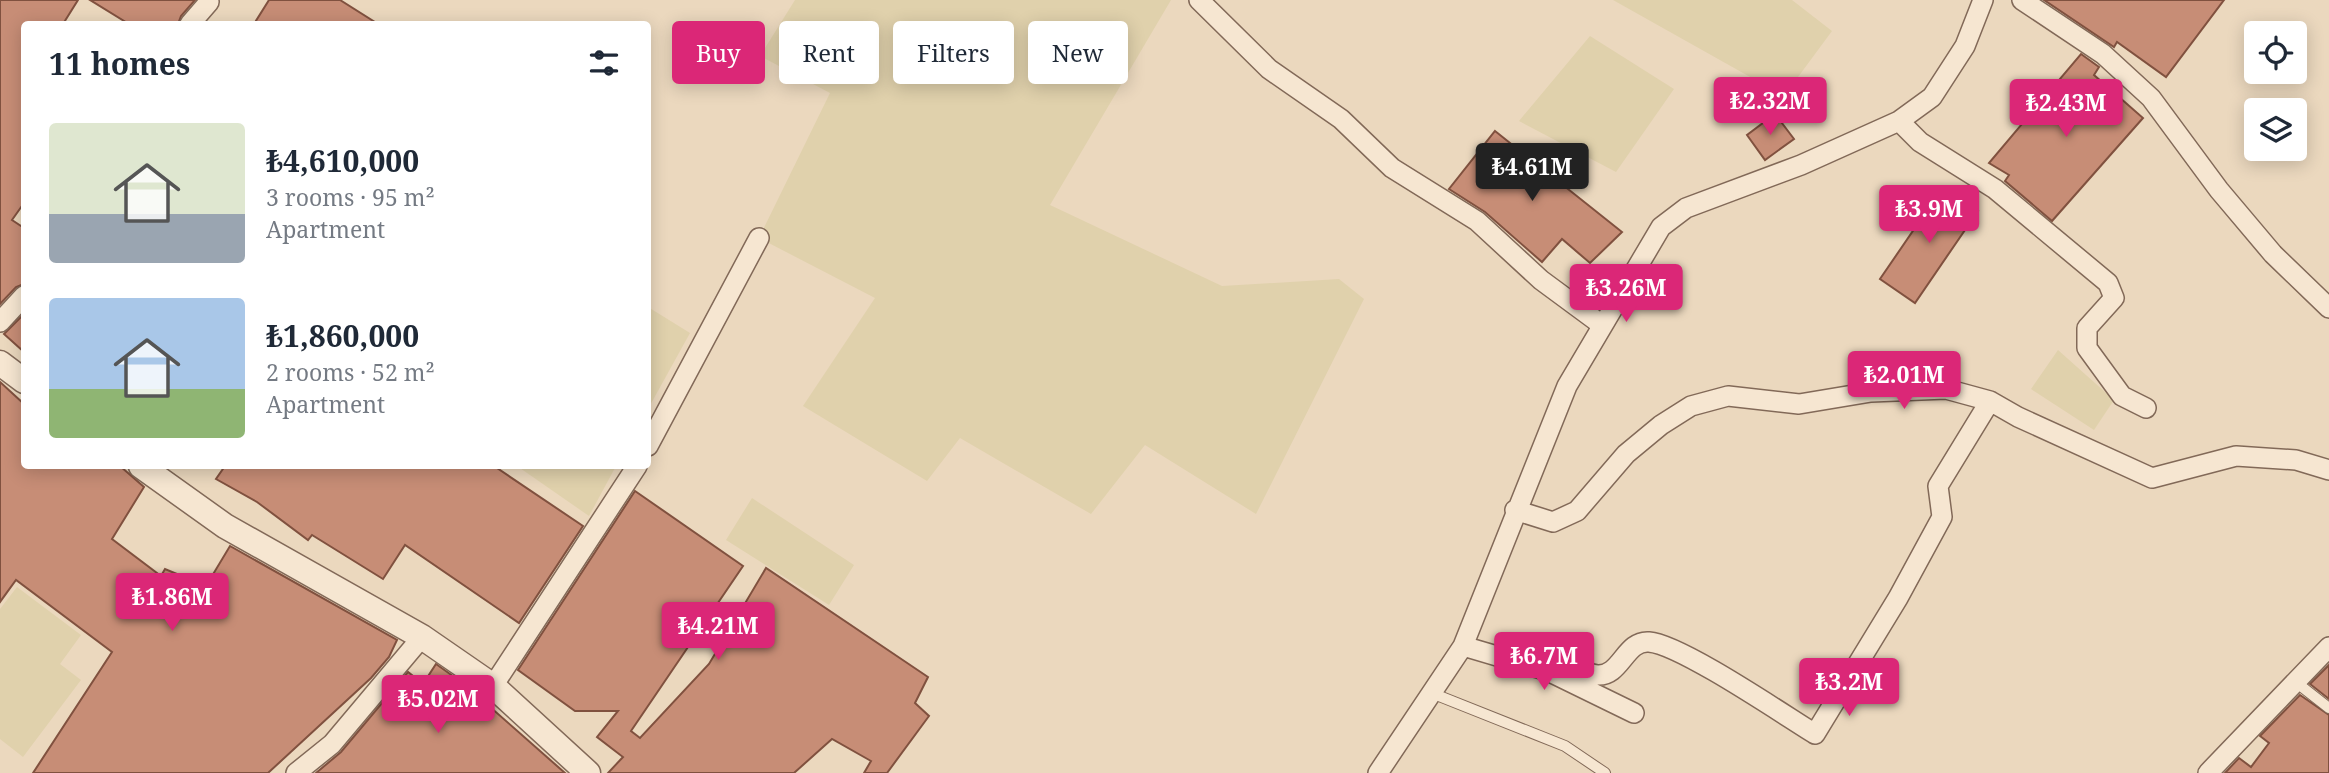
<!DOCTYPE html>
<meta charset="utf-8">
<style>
:root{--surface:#fff;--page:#f6f6f7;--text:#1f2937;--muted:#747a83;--accent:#db2777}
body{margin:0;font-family:"Noto Serif",serif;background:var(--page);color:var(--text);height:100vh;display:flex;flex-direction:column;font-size:26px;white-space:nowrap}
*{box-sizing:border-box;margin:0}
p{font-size:23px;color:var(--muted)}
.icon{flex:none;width:38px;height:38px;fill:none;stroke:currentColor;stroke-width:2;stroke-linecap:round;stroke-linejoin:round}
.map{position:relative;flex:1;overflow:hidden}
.drawer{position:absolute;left:21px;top:21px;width:630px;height:448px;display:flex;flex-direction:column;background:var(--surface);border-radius:7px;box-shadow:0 4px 18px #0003}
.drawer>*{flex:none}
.hud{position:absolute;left:672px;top:21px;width:665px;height:63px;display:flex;gap:14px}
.fabs{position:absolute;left:2244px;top:21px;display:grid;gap:14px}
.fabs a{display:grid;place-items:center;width:63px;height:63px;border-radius:7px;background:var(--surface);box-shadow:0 4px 18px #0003;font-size:35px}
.price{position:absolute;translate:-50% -60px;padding:0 16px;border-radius:7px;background:var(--accent);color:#fff;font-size:23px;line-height:46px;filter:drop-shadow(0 2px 4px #0008)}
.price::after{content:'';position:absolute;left:50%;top:42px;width:21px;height:16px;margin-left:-10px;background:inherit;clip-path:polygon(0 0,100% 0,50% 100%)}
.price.on{background:#222;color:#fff}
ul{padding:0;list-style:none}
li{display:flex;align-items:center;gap:21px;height:175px;padding:0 28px}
li span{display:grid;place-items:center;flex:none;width:196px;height:140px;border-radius:7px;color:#555}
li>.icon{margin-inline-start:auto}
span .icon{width:84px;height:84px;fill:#fffc;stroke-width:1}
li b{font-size:30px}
h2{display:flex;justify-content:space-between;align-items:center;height:84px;padding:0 28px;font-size:30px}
.chip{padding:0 24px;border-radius:7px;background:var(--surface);box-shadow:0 4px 18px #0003;font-size:24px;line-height:63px}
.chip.on{background:var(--accent);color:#fff}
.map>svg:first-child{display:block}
</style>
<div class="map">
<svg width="2329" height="773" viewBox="0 0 2329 773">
<rect width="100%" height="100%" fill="#ebd8be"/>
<path fill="#e0d1ac" d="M795,0H1171L1050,205L1222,286L1339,279L1364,299L1256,514L1145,445L1091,514L960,438L927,481L803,406L875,298L759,238L830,93L760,56Z
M1613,0H1792L1832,31L1784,96Z
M1590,36L1674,89L1616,172L1519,121Z
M648,307L690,333L648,409Z
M2058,350L2114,400L2094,430L2031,389Z
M517,466H616L589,516Z
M752,498L854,565L829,605L726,540Z
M17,587L81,635L60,664L81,680L23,757L0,739V609Z"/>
<path fill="#c78d76" stroke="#80513f" stroke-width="2" d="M0,0H78L63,24H24V203L12,220L24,228V284L16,287L0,304Z
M90,0H195L181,16L178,24H129Z
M269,0H340L378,24H254Z
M2044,0H2224L2166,77L2117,42L2114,47Z
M2081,54L2099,67L2094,75L2143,118L2052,221L2005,181L2009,175L1989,163Z
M1775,114L1794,139L1765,160L1747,135Z
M1495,131L1622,232L1590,263L1562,239L1542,262L1485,212L1449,189Z
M1943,187L1978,211L1915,303L1880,279Z
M21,317L24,320V352L4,334Z
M0,382L24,404V466H120L144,487L112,539L161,576L165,569L206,586L230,546L397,640L389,657L371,678L268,773H33L112,652L16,580L0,602Z
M225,466H494L583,526L519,623L405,545L383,579L312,535L308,540L257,502L216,479Z
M635,491L743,566L631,731L640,738L709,664L766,568L928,677L915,703L929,716L887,773H864L871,761L832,739L794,773H608L623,757L597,737L618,711H575L518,670Z
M436,664L464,684L565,773H316L341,752L408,672L423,684Z
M2329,665V699L2310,684Z
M2300,695L2329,715V773H2225L2239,758L2251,767L2269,743L2260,736Z"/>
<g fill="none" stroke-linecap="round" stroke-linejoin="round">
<defs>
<path id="service" d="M2297,683L2329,708
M1429,692L1565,746L1605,773"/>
<path id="minor" d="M1199,0L1269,69L1341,119L1392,168L1477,221L1541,280L1602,325
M2022,0L2103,54L2151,98L2219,190L2273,254L2329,308
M190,24L209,2
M1899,121L1920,142L1995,189L2108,283L2114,298L2087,328V348L2122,396L2146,408
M0,322L24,296
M648,446L759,238
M1515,510L1553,522L1577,511L1626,454L1661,425L1691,406L1728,396L1799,404L1871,392L1946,389L1990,401L2018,417L2152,478L2236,456L2296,460L2329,470
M1463,646L1548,671L1634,713
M1548,671L1567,662C1575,666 1588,674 1597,675C1621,677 1625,640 1649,642C1680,644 1784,715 1815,734L1898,598L1942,517L1938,486L1990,401
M493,686L637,466
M296,773L332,744L422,637
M1378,773L1463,646L1567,386L1661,227L1686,208L1801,165L1899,121L1932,97L1965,46L1983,0
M2208,773L2329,647"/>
<path id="tertiary" d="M0,363L24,381
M141,466L225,526L422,637L493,686L588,773"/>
</defs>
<use href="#service" stroke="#826958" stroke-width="12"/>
<use href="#minor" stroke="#826958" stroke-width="22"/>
<use href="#tertiary" stroke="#826958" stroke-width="27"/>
<use href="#service" stroke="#f6e6d1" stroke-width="10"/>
<use href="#minor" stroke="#f6e6d1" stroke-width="19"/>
<use href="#tertiary" stroke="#f6e6d1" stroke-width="24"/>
</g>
</svg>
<div class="fabs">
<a><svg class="icon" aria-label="locate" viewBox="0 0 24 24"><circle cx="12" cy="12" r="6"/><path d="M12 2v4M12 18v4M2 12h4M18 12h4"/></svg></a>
<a><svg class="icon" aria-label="layers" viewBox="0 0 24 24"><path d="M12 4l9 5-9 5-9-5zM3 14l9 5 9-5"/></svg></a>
</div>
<b class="price" style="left:1770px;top:137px">₺2.32M</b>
<b class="price" style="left:2066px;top:139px">₺2.43M</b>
<b class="price on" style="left:1532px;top:203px">₺4.61M</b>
<b class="price" style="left:1929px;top:245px">₺3.9M</b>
<b class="price" style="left:1626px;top:324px">₺3.26M</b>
<b class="price" style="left:1904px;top:411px">₺2.01M</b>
<b class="price" style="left:172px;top:633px">₺1.86M</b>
<b class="price" style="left:718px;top:662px">₺4.21M</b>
<b class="price" style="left:1544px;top:692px">₺6.7M</b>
<b class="price" style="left:1849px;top:718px">₺3.2M</b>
<b class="price" style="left:438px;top:735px">₺5.02M</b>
<div class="hud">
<a class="chip on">Buy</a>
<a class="chip">Rent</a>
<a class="chip">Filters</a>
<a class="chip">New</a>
</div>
<section class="drawer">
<h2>11 homes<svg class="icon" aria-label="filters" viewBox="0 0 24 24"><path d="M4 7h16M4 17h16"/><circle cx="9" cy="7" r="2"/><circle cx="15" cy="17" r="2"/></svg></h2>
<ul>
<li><span style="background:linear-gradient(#dfe7d0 65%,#9aa5b1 0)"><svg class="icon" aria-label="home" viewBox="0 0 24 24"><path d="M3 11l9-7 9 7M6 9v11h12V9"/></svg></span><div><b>₺4,610,000</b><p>3 rooms · 95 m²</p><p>Apartment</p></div></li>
<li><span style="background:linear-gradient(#a9c7e8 65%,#8fb573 0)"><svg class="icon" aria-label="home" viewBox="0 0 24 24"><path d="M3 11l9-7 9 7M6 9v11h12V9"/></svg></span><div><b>₺1,860,000</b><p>2 rooms · 52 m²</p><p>Apartment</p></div></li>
</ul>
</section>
</div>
